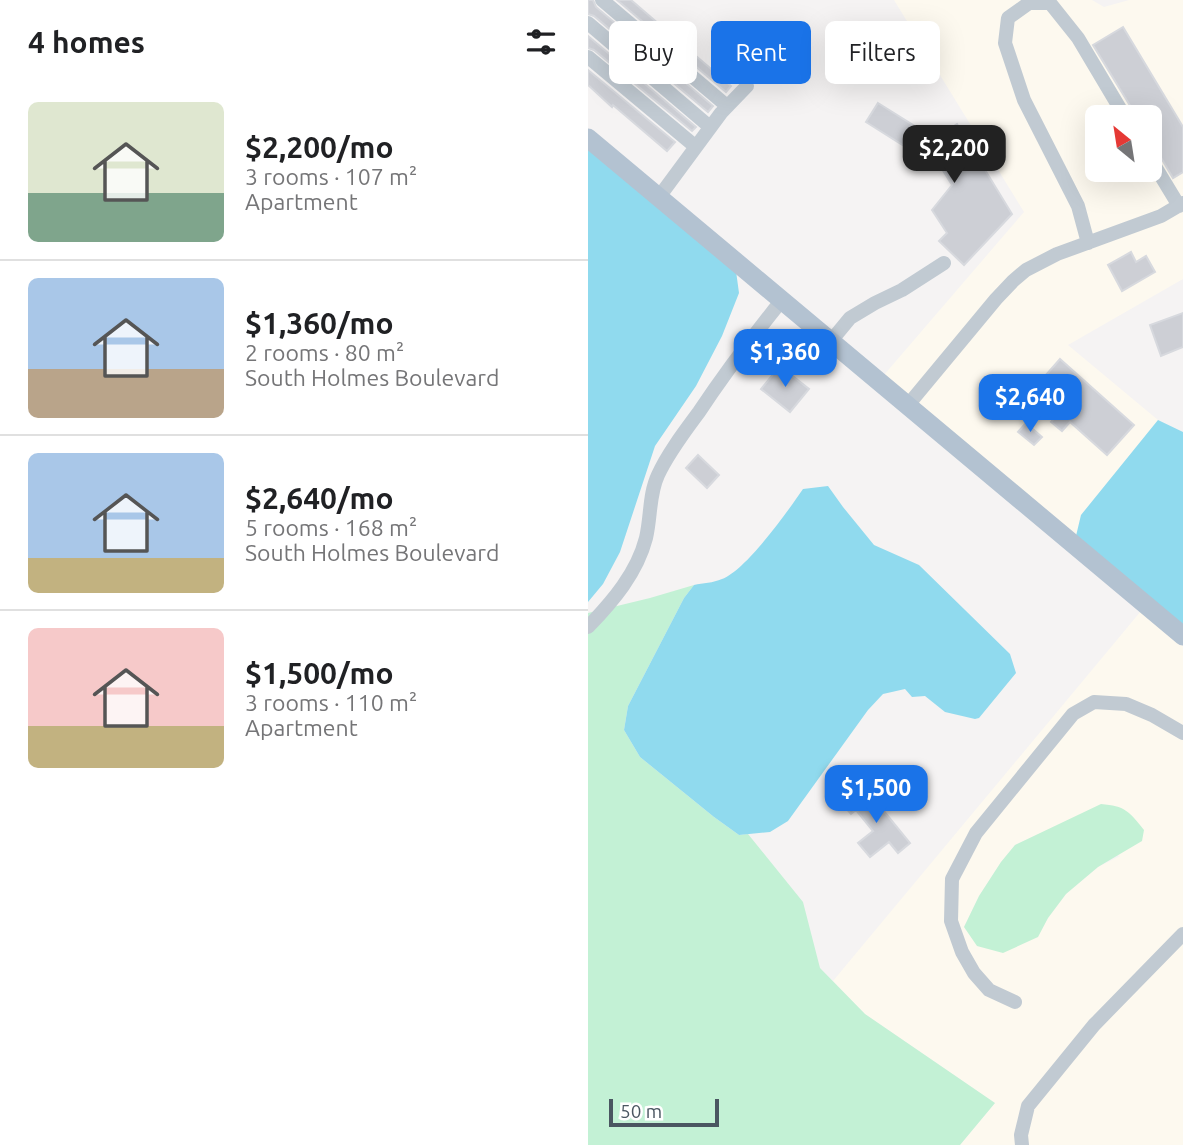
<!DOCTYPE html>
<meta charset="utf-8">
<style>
:root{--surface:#fff;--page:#f6f6f6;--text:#202124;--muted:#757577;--line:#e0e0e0;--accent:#1a73e8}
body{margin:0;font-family:Ubuntu,sans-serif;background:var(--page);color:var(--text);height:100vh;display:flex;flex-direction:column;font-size:26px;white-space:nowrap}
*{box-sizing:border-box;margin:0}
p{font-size:23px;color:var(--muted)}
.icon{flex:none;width:38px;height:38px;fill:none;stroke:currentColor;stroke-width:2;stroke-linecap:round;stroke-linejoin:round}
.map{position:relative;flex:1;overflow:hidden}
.details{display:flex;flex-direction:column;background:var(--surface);width:588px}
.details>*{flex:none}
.guide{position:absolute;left:21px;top:21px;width:469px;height:63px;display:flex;gap:14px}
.needle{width:46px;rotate:330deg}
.tools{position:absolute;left:497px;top:105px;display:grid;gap:14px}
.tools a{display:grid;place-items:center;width:77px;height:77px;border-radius:10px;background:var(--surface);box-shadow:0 7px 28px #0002;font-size:35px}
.scale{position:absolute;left:21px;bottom:18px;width:110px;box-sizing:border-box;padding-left:7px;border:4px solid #4a5661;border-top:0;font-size:19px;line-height:24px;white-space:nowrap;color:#4a5661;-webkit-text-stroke:5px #fff;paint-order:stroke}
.price{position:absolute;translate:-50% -60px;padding:0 16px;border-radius:14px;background:var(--accent);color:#fff;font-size:23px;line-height:46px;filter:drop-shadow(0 2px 4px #0008)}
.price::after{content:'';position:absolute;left:50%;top:42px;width:21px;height:16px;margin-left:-10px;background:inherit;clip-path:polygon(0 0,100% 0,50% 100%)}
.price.selected{background:#222;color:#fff}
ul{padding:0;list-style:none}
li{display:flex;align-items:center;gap:21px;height:175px;padding:0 28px}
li+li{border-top:2px solid var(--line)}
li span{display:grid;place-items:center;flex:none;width:196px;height:140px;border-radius:10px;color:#555}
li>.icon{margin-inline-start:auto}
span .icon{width:84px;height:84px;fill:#fffc;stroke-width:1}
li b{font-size:30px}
h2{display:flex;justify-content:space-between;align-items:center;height:84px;padding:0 28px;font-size:30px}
.pill{padding:0 24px;border-radius:10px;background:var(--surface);box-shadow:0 7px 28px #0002;font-size:24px;line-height:63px}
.pill.selected{background:var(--accent);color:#fff}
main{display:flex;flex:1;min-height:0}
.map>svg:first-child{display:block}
</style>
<main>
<section class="details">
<h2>4 homes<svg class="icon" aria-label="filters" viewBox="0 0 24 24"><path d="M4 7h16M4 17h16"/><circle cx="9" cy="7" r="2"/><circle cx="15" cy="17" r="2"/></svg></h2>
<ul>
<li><span style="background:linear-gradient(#dfe7d0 65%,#7fa58c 0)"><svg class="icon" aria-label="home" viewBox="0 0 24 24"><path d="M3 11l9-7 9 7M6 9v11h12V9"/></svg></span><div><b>$2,200/mo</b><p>3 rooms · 107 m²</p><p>Apartment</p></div></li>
<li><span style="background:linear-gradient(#a9c7e8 65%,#b9a48a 0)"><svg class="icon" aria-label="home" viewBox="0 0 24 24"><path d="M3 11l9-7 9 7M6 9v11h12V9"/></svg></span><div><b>$1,360/mo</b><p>2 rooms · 80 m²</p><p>South Holmes Boulevard</p></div></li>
<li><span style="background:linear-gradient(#a9c7e8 75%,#c2b280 0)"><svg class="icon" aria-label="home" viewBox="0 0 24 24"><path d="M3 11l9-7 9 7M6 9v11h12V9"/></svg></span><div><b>$2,640/mo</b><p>5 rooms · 168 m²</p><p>South Holmes Boulevard</p></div></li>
<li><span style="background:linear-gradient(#f6c9c9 70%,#c2b280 0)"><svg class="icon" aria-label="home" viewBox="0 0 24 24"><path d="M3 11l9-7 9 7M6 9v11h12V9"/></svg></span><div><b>$1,500/mo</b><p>3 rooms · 110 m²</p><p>Apartment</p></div></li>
</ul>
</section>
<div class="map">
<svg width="595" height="1145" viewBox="0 0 595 1145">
<rect width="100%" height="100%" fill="#f5f3f3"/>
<path fill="#fdf9ef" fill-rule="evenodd" d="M306,0H504L516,7L541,0H595V279L480,345L570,420L493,515L488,536L296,375L436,212ZM509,117H562V170H509Z
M553,611L595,646V1145H372L407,1103L277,1014L245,981ZM458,831L532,856L510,867L478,894L460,918L449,937L376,927L391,896L413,862L427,845Z"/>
<path fill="#c3f1d5" d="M106,585L96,598L40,706L36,730L52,757L126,817L151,835L160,834L215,902L232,968L277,1014L407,1103L372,1145H0V613L62,598Z
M513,804C537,806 541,811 556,830L554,841L510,867L478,894L460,918L450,937L415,953L389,946L376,927L391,896L413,862L427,845Z"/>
<path fill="#90daee" d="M0,147L148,271L151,293L134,336L108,386L67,446L32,552L15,584L0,602Z
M570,420L595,432V626L488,536L493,515Z
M240,486L255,507L286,545L331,565L422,654L428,673L391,718L387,719L357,712L337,696L324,697L317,689L295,694L280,710L200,821L182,832L151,835L126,817L52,757L36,730L40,706L96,598L106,585C115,583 125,583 134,579C158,570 200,511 215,489Z"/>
<path fill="#cdcfd5" stroke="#d7d9de" stroke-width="2" d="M0,0H5L8,7L125,106L120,112L6,16L0,14Z
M29,0H43L143,86L138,92Z
M535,27L595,127V172L585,178L562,139V117H549L505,45Z
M0,36L108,127L104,131L6,50L0,48Z
M0,70L87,142L79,151L25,105L24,107L0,85Z
M290,103L346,138L369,124L424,214L376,265L351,241L359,233L344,210L364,185L331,132L321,149L278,122Z
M543,252L548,262L558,256L567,272L534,291L520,265Z
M595,313V347L573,356L562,325Z
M472,359L546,425L519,455L482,422L474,431L463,422L470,414L444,391Z
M192,366L221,389L202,412L173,389Z
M438,423L454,437L446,445L430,432Z
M110,455L131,475L119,488L98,468Z
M277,788L322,843L310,853L301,842L282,857L270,843L285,831L268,810L263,814L255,805Z"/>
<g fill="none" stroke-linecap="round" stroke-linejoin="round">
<path stroke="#c1cad2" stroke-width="14" d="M14,0L139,106
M0,23L122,127
M0,57L108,147
M562,158L591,206
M71,197L133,113L159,86
M500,243L490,206L436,100L417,43L420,18L441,3H462L490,38L537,117
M243,341L262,318L287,303L314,290L356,263
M320,405L408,299L425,281L438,270L469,254L573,216L595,203
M0,627C25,601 49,573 58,538C63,517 61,494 70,475C80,453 97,431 111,412C137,373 165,336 194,300
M427,1002L401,990L386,973L374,952L363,921L364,879L388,833L485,714L506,702L538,704L564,715L595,733
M434,1145L433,1135L440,1106L506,1025L595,934"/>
<path stroke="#b3c2d1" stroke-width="19" d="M0,138L595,636"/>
</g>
</svg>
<div class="tools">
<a><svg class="needle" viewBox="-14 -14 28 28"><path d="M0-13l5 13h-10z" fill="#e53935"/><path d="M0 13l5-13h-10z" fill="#757577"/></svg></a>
</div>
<div class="scale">50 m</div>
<b class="price selected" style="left:366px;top:185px">$2,200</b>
<b class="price" style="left:197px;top:389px">$1,360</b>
<b class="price" style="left:442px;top:434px">$2,640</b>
<b class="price" style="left:288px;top:825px">$1,500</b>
<div class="guide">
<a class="pill">Buy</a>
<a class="pill selected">Rent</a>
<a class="pill">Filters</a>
</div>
</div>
</main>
